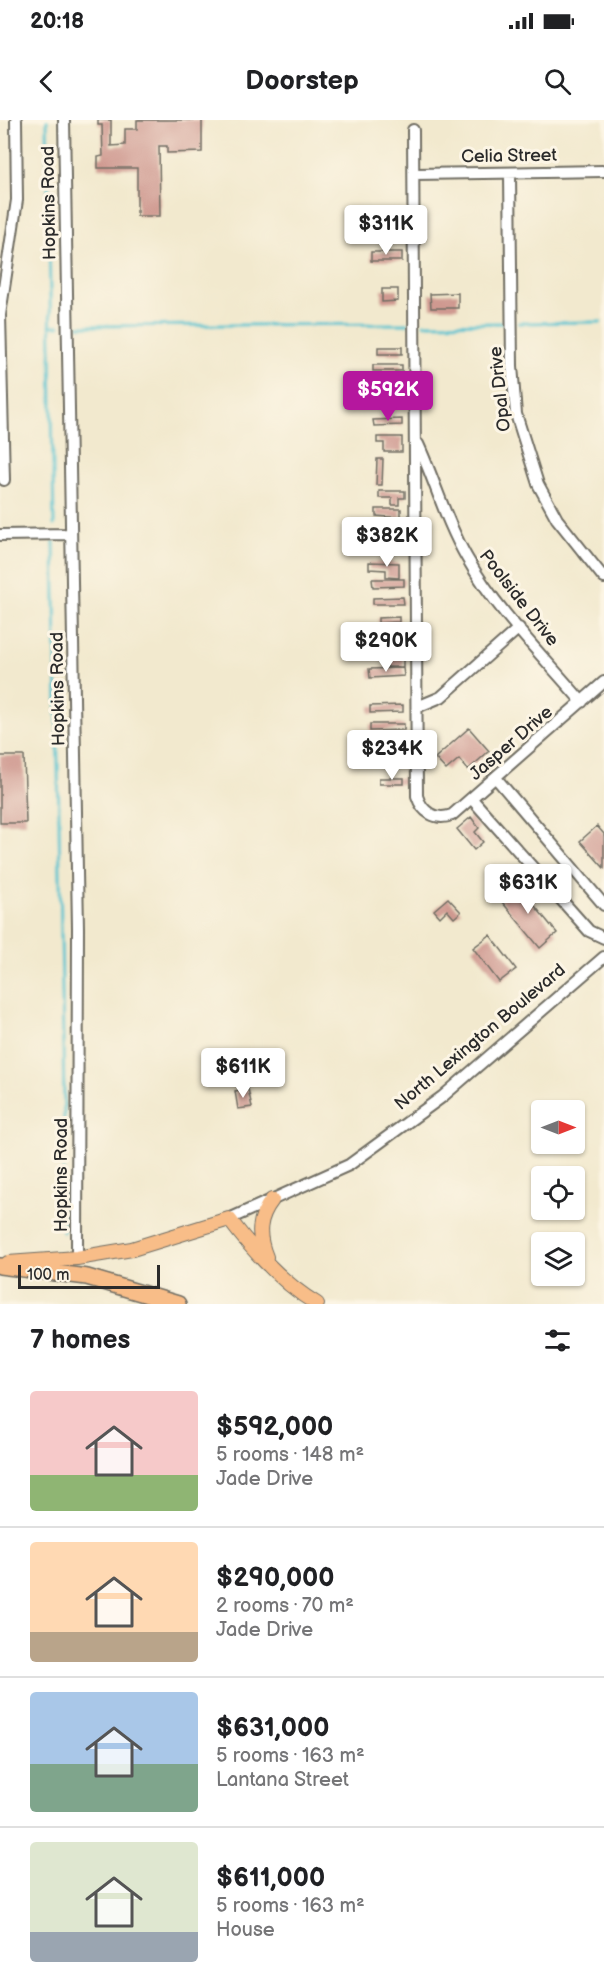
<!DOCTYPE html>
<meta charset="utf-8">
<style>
:root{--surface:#fff;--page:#f6f6f6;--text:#202124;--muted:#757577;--line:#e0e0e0;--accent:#b5179e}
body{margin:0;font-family:"Balsamiq Sans",sans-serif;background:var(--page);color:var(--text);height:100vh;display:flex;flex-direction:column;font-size:22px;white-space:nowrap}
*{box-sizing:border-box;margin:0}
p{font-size:20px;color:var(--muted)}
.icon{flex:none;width:33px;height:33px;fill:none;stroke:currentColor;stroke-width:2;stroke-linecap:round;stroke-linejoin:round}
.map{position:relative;height:1184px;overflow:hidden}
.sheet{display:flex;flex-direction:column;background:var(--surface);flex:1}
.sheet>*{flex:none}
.needle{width:39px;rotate:90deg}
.buttons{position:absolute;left:531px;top:980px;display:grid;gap:12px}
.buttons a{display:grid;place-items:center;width:54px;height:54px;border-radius:6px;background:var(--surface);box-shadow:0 2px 4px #0004;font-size:30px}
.scale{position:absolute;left:18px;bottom:15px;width:142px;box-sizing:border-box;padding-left:6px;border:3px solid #2b2b2b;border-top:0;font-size:16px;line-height:21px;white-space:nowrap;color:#2b2b2b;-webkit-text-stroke:4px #fcf5e5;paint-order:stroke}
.price{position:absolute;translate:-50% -51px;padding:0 14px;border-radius:6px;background:#fff;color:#222;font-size:20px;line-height:39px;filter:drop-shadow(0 2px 3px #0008)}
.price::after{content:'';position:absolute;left:50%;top:36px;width:18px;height:14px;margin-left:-9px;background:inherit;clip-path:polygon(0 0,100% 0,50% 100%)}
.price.active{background:var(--accent);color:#fff}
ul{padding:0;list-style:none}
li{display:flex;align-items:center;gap:18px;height:150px;padding:0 30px}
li+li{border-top:2px solid var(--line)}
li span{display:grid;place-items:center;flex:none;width:168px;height:120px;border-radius:6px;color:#555}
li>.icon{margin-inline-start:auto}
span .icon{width:72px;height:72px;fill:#fffc;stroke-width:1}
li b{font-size:26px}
h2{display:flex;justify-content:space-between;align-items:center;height:72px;padding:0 30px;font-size:26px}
.status{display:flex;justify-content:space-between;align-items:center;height:42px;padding:0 30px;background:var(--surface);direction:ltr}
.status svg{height:16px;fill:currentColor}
header{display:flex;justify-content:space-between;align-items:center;height:78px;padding:0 30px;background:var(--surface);font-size:27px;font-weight:700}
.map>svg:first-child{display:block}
</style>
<div class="status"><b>20:18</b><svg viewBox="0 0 49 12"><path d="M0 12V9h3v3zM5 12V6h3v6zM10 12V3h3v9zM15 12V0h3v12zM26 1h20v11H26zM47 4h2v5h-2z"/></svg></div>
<header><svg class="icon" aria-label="back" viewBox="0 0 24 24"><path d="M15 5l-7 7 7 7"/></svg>Doorstep<svg class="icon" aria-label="search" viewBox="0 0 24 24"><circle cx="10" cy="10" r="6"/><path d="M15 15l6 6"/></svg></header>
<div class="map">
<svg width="604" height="1184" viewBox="0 0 604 1184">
<rect width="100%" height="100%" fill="#fcf5e5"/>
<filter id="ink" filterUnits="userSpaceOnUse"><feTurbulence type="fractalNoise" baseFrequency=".0167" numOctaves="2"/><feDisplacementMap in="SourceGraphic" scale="12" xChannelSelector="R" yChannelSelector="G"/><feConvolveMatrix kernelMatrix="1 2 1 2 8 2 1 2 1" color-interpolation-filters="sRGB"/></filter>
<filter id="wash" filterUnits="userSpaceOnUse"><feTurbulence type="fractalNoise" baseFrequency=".008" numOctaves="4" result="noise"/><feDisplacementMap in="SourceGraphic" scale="24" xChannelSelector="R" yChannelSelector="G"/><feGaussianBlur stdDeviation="1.35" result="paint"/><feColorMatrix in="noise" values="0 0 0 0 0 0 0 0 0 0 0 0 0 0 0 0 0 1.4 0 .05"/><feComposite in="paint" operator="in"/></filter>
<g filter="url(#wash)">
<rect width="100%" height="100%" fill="#f2e9ce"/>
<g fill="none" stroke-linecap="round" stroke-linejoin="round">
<path stroke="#57c3d0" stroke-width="3" d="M47,0L54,405
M519,203L601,202
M424,204L504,203
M50,206H59
M79,206L408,204
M54,422L64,978L63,1112"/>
</g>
<g id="blocks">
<path fill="#cf9990" d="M98,0H111V26L125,25V9H137V0H202V32L167,33V26H159L160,96H137V48H98V37L103,36L102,5H98Z
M371,132H402V141H371Z
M382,169H398V181L382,182Z
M458,173V188H431L430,174Z
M378,227H402V234H378Z
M373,245H402V251H373Z
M373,263L402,264V270L373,269Z
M402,299V305L374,306L373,300Z
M377,317H402V332H384V323H377Z
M377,339H383L382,365H376Z
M379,371H405V378H399V385H392V378H379Z
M376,389H401V398L376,396Z
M377,406H403L404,413H377Z
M377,424L400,425V432H377Z
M369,442L399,443V458L386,457V450L369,449Z
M372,459H404V466L373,467Z
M403,477L404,484H373V478Z
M399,497V502L378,503V498Z
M385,514H398V526L385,525Z
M403,531V547H387V532Z
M403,548L404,556L370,558L369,549Z
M403,585V592L370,593V586Z
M370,604H404V610L370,611Z
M469,608L489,631L468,650L459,639L446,650L435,638Z
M379,621H403L404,632L380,633Z
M0,636H24L26,703H0Z
M378,639H403V646H378Z
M379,658H404V664H379Z
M471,697L479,708L475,712L483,722L474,730L457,709Z
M597,706L604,714V748L580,721Z
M516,763L557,813L540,828L498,777Z
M448,778L461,792L454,798L447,790L440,797L434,790Z
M490,815L516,849L499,862L473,828Z
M248,969L252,987L238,989L235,971Z"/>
</g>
</g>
<g filter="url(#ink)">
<use href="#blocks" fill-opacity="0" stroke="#716e64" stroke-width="1.5"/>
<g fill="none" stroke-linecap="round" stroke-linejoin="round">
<defs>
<path id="minor" d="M64,0L78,808L77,1138
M413,10L417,676C422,692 435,701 452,695L604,562
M510,53L512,246L516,294L538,364L557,399L604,458
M415,54L604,51
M418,324C435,361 446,402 467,438C497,491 543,536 582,582
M4,360L0,195L17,80L16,0
M0,415L71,414
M417,587L441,577L519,508
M496,658L604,785
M472,679L589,811L604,818
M229,1099L349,1045L442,977L604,837"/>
<path id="major" d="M266,1137C257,1115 258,1098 272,1080
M8,1143L77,1138L132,1129L229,1099C253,1131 282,1163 317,1184"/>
<path id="highway" d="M0,1146L87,1157L178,1184"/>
</defs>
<use href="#minor" stroke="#716e64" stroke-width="14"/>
<use href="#major" stroke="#716e64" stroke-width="16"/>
<use href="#highway" stroke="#716e64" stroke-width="18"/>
<use href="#minor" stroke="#fff" stroke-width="10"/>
<use href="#major" stroke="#f8bd88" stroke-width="14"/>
<use href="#highway" stroke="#f8bd88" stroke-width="15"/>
</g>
</g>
<g text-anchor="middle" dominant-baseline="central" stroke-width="6" stroke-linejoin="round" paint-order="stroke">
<g font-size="18" fill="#2b2b2b" stroke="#fcf5e5">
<text transform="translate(509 36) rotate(-1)">Celia Street</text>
<text transform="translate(49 83) rotate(-91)">Hopkins Road</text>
<text transform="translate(500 269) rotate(-96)">Opal Drive</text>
<text transform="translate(519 478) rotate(52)">Poolside Drive</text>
<text transform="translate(58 569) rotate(-91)">Hopkins Road</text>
<text transform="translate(511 623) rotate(-41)">Jasper Drive</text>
<text transform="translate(480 917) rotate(-40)">North Lexington Boulevard</text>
<text transform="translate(61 1055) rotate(-90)">Hopkins Road</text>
</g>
</g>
</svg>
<div class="buttons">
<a><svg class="needle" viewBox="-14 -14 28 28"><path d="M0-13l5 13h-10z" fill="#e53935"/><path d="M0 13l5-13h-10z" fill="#757577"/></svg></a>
<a><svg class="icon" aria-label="locate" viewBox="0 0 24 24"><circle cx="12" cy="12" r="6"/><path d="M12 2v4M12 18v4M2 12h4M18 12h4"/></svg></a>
<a><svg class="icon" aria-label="layers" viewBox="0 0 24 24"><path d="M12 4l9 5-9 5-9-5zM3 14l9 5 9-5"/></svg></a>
</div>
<div class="scale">100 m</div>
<b class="price" style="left:386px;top:136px">$311K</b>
<b class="price active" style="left:388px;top:302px">$592K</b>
<b class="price" style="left:387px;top:448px">$382K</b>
<b class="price" style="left:386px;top:553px">$290K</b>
<b class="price" style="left:392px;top:661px">$234K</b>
<b class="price" style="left:528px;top:795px">$631K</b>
<b class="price" style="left:243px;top:979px">$611K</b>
</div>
<section class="sheet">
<h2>7 homes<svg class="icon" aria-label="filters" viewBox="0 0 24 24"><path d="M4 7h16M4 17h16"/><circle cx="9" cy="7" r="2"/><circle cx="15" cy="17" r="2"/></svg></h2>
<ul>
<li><span style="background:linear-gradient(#f6c9c9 70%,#8fb573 0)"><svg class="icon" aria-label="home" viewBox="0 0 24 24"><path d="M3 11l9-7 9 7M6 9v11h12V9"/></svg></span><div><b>$592,000</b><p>5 rooms · 148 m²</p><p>Jade Drive</p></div></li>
<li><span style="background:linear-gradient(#ffd9b3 75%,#b9a48a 0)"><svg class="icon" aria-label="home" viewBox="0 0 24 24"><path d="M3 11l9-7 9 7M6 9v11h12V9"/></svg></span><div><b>$290,000</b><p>2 rooms · 70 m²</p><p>Jade Drive</p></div></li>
<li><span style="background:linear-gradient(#a9c7e8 60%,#7fa58c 0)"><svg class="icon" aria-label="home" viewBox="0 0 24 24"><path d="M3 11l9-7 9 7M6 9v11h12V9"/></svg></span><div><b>$631,000</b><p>5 rooms · 163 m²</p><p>Lantana Street</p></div></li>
<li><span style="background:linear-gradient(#dfe7d0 75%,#9aa5b1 0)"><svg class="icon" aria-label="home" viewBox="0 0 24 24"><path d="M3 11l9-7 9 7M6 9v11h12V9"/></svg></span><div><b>$611,000</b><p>5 rooms · 163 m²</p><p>House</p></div></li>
</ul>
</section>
